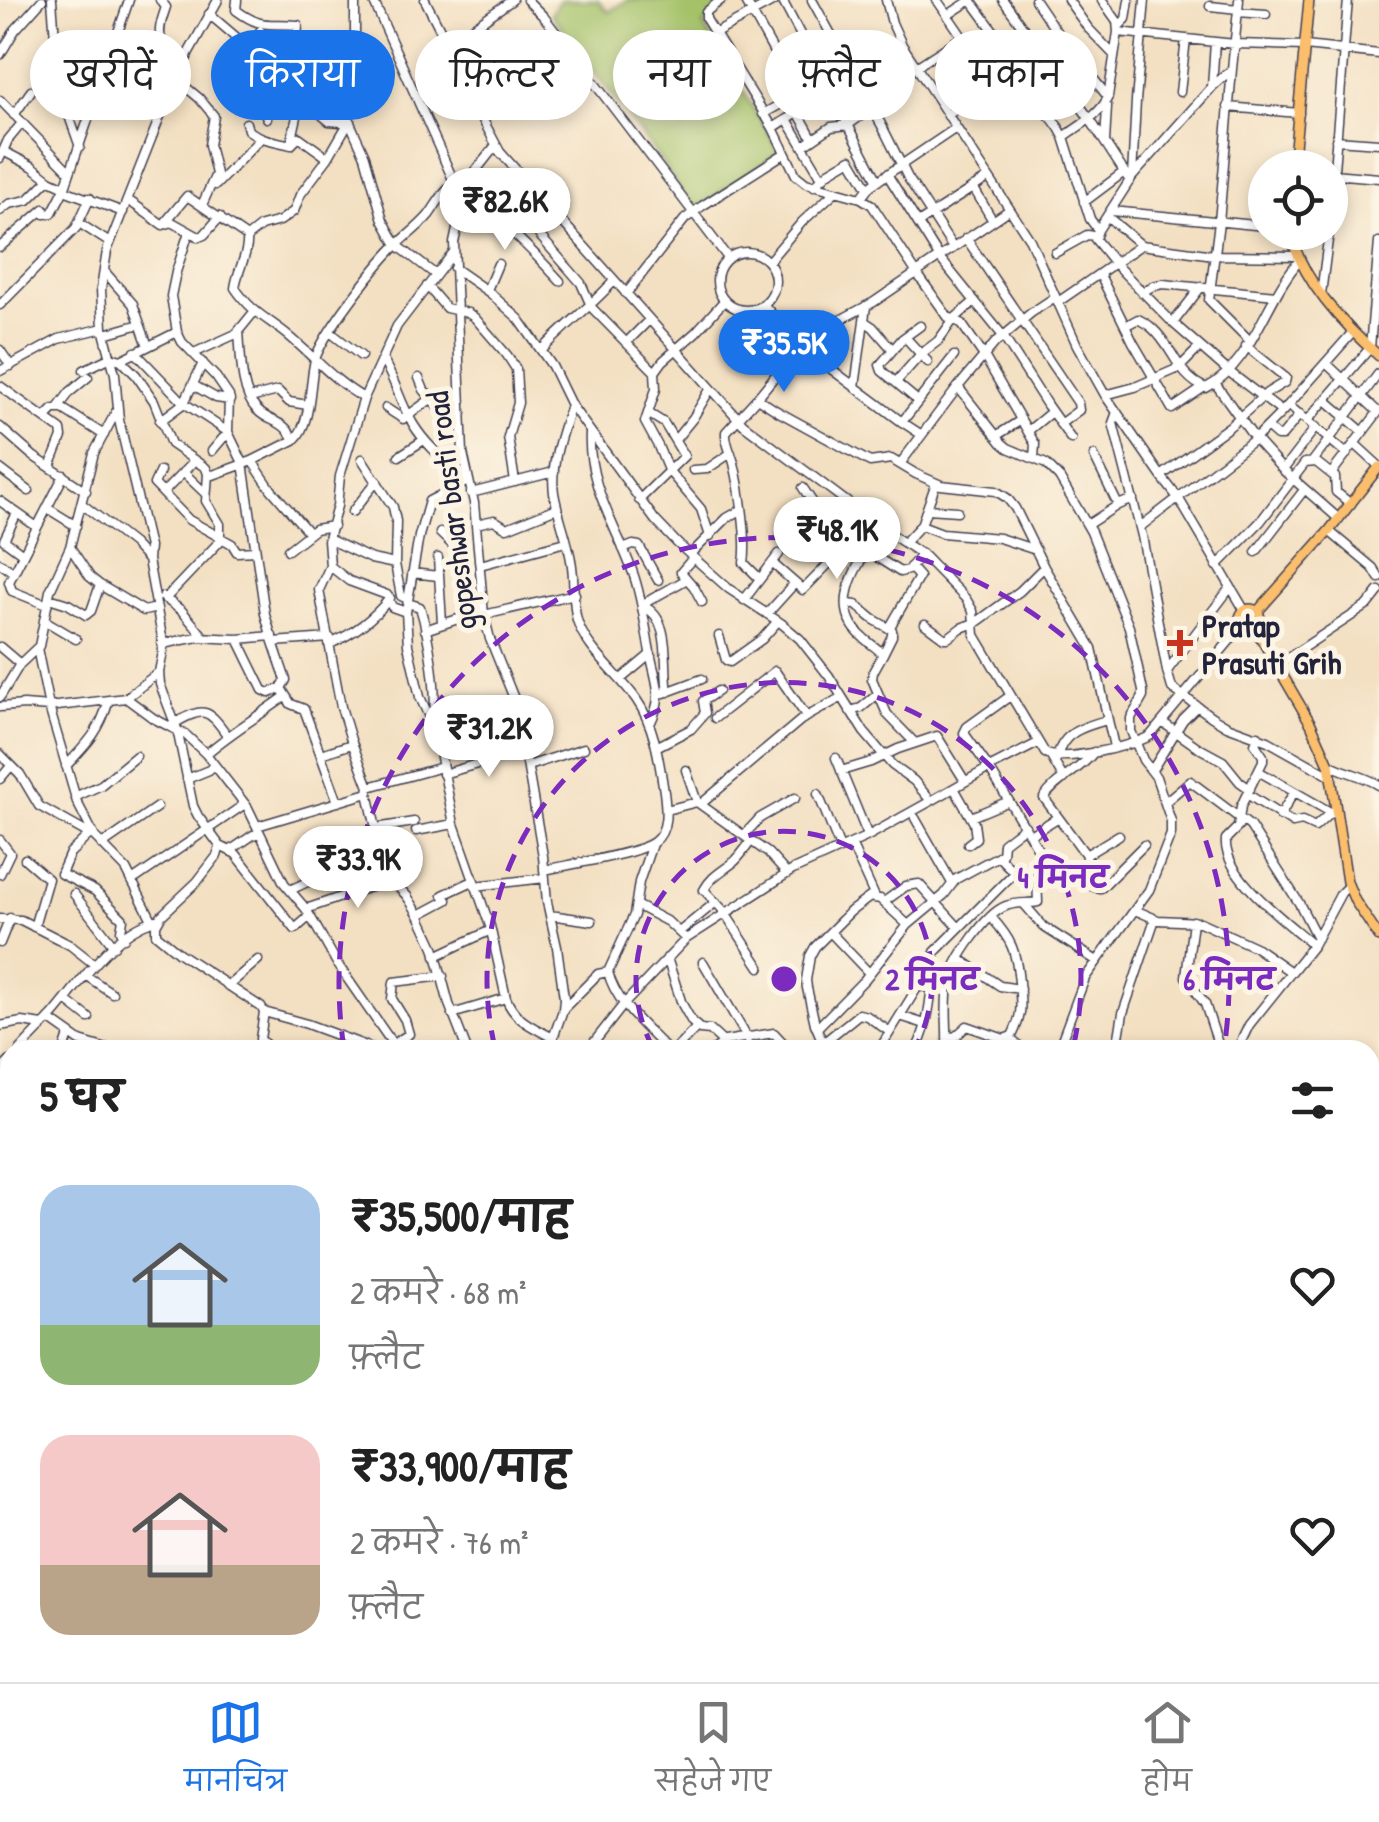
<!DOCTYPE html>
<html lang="hi">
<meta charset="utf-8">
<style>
:root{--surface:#fff;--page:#f2f2f2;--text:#222;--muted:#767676;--line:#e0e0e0;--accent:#1a73e8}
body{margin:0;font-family:"Patrick Hand","Playpen Sans Deva",sans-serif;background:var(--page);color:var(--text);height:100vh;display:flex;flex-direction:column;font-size:38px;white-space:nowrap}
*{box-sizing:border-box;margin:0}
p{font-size:32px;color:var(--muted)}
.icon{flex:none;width:55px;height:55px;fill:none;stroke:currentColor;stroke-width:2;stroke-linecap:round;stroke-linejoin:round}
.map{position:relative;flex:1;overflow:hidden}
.sheet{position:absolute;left:0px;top:1040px;width:1380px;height:642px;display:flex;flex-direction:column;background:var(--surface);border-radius:30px 30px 0 0;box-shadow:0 5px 15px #0003}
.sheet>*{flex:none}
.hud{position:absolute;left:30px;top:30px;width:1320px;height:90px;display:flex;gap:20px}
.fabs{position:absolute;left:1248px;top:150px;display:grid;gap:20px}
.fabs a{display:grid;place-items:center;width:100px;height:100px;border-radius:50%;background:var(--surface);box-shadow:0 5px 15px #0003;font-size:50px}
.price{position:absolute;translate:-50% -85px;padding:0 22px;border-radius:35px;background:#fff;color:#222;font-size:32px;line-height:65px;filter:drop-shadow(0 2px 5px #0008)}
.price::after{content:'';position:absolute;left:50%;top:60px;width:30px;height:22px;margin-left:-15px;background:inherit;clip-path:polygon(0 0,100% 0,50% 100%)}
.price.active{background:var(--accent);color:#fff}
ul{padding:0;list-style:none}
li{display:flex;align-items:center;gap:30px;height:250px;padding:0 40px}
li span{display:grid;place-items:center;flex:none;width:280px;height:200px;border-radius:30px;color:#555}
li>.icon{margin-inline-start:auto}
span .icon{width:120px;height:120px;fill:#fffc;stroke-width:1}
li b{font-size:42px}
h2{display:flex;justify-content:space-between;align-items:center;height:120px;padding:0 40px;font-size:42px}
.pill{padding:0 35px;border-radius:45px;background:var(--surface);box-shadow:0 5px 15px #0003;font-size:35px;line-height:90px}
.pill.active{background:var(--accent);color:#fff}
.menu{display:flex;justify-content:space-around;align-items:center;height:140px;border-top:2px solid var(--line);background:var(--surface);font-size:28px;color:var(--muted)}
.menu a{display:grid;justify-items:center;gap:5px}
.menu .active{color:var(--accent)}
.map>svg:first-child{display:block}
</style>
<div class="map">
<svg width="1379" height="1682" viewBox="0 0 1379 1682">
<rect width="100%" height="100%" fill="#fcf5e5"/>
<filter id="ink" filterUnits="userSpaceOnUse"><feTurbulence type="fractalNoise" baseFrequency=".01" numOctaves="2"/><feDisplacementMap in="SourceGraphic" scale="20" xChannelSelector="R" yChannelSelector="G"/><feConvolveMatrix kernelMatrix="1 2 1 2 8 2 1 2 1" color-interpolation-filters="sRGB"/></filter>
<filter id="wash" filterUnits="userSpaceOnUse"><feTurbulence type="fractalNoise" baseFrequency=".0048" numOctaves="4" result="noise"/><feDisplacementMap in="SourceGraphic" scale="40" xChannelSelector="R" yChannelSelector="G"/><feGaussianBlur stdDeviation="2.25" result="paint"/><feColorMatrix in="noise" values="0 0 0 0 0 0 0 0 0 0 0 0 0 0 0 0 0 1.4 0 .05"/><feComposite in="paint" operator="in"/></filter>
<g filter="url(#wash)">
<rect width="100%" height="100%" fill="#f3dfc1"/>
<path fill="#a5c269" stroke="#647252" stroke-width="2.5" d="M560,0H598L608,12L628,0H736L703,25L780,152L694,211L656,154L551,14Z"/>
</g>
<g filter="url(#ink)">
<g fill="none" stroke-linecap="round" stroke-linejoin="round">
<defs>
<path id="minor" d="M52,0L59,88L80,147
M160,0L166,7C155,38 157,43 187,58
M218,0L189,52L161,114L107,251L101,289L103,328L115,374L119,420L149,547L148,560L162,637L163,652L159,672L160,684L177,729L193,806L198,816L220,846L217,856L197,882L161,916L156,925V934L179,953L261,1007L264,1012L260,1039L271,1050
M237,0L236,10C263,30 268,22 298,25L297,40L291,56V61L304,77V100L329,121L341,122L347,116
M355,0V60L347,116L365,156L383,220L397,245L436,275
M373,0L455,184
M425,0L448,45L460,77L500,152L743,424L883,529L924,556L966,599L973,611L975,635L1045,753C1063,763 1131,746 1150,736L1242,626
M527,0L544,17L728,258
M721,0L706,12V19L773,128L796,175L806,183L861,198L872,205L916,272L948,317L961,323L984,356L1035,444L1034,458
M745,0L805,108
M782,0L878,181
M812,0L882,126L908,178L953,248
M886,0L892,23L902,45L1030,240L1077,345L1105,395L1161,476L1179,499L1245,611
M937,0L988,74L948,116
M971,0L1026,75L1027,82L1020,92
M1003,0L1089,118L1130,181
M1035,0L1060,37L1108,97
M1068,0L1088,28L1114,55
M1102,0L1117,21L1118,32L1235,44L1305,46L1379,54
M1239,0L1232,69L1212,87L1132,177L1098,230L1095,239L1117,266L1173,323L1228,371L1282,412L1353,332
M1210,6L1238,9
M1238,12L1266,14
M209,14L249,48L239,74
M948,15L971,0
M1118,27L1126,19L1129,0
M260,31L284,53L291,56
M714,34L776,0
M448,45L512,0
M0,55L15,30L42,0
M246,56L264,66L256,93L267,118
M1012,56L988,74C1018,93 1048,104 1064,137
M916,67L962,37
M1232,69L1219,222L1209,300L1250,341
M176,79L199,98L214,116L209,145L216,174L202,205
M1212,87L1215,42
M1180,92L1186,39
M0,100L70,172
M1228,107L1299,113
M798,112L813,139
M763,114L797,95
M14,115L31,91
M787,119L822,178
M246,123L248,130C261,140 275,141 291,145L299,137L328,158
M773,128L902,45
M1336,140L1379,143
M1105,142L1107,107
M291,143L298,112L304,100
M496,145L467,182L454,243L463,453L474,503L484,615L490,639L517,706L543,856L547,902L557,947L564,998L563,1010L553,1038L559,1050
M803,146L831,127L848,125L872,108
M3,151L32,166L50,180L65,187
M0,158L8,140L22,123
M887,174L939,257L1003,336L1047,405L1071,439
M1333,174L1379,178
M1132,177L1136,101L1145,0
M216,185L261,138
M814,186L829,172L851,159L868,188
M973,187L993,221
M861,198L870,186L956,128
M128,200L163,225L172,222L199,237L204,235L220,217
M1084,202L1124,172
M463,203C502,216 532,251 560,281
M548,207L534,223L533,228L581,283L592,308L655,372
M0,211L9,204L28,200L49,179
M1112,211L1265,226
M123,212L64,190L129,0
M45,214L52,213L64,190
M1108,217L1141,245L1214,255L1298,256
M1330,218L1348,0
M79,223L110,243
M918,223L988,178
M163,225L187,196L247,237C249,254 237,270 235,288C252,313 267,318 289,336C314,357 335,382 364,398
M1098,230L1090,219L1064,137C1080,125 1100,115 1108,97L1118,32
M189,232L176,272L171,296L177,332L182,342L216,377L229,396L228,432L243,463L265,614L273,642L330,638
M247,237L261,226L280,221L294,211L300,195L328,158L350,120
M966,238L1078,403L1079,410L1060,424
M0,247L44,209
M717 281a29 29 0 1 1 58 0a29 29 0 1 1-58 0Z
M453,253L397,326L364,398L340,476L337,506L328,539L330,566L319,590L341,707L351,740L369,787L368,793L385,868L395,884L407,896L419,915L434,947L449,1004L467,1050
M1055,253L1087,235L1095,236
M768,262L802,222L836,191
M454,268L490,293L519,319L552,366L571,405L655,520L678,544L729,589L781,623L800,639L829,676L864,732L892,765L914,781L931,801L989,768L1038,743
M104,271L133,304L148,346
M1100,275L1133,342L1172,409L1203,388
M427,286L446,308L468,313L475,318L507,355L516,369L518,403L508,437L515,482
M487,290L498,264
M1142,292L1153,286L1163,284L1276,295
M626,294L685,219L702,206L785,153
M1321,294L1329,232
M1058,302L1141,245
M763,304L799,345L902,422L922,435
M0,305L76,228L90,198
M864,321L873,327L892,349
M1173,323L1201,287
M1125,326L1138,319C1143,322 1148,324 1152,328C1174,347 1177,377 1206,388C1253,364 1266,297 1300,260
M239,331C241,354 240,393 257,410C272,425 282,417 294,440
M330,332L361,356
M105,334L140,324
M905,337L928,362
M626,343L649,320
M0,350L11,366
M542,350C565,326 591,306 614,281
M135,352L184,403L228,432
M194,353L236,334L254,312
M382,359C395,379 400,403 413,424C427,447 448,463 468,481L429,501L419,536L406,612
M121,360L177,332
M1326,363L1378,412
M84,370L111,357L121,360L136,375L154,401L171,444L206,468L208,474L213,475L252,461L294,440C312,424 309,383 315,360C321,336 376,266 395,247C406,236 419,227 429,215C436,206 442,192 453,185C457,183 462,183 467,182
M0,371L59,339L103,328
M419,378L424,390L442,411L462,413
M896,382L921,354L938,341L954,319L975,301
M1215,383L1255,439L1283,470L1339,519
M193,385L216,398L230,400
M0,386L61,430L62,437L50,467
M855,387L866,306
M958,387L1002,443L1008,448L1046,464L1059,477L1076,506L1091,532L1129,627L1143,691V697L1131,718V731L1143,760L1156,777L1171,821V834L1149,890L1085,978L1058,1050
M1105,395L1135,387L1179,368L1200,347
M250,398L278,391L289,402L308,405
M757,398L777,411L870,462L891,459L916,474L941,485L996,491L1007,498L1015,508L1044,567L1092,648L1114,747
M1326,400L1363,432
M918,401L882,371L880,365L902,339L920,326
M1288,405L1347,454
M58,408L70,392L88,377
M386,408L403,419L431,399
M1117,412L1113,423L1142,536L1167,671L1172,688L1212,717L1227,726L1268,741L1332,777
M45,418L54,409H63L104,435
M1308,420L1370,348L1379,242
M160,421L184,403L203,363
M902,422L954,356
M0,427L33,456L86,491
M1268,428L1277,436H1282L1300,414
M1028,431L1051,412
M590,433C587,484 616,526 633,573C643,601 645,628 651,657C657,686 664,695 650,724
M996,436L1021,420
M675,440L693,418L711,388
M1355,444L1379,466
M212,451L223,438L229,435
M399,456L424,440
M1094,456L1118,505
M362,459L393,507L396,521L395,564L401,596L408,599
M252,461L271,489L309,533
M1313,461L1379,373
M900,464L958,387L995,343L1031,313L1055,297
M0,469L29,491
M693,470L707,469L731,453
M1283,470L1316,427
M160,471L154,484L189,520L232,544L237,552L255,551
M183,472L206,494
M1331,474L1379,411
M1161,476L1230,426L1267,393L1285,382L1286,378L1246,346
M803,488L824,519L864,554
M163,493L194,461
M471,493L554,472
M639,500L684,456L664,423L648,413
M0,501L37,527
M82,504L133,544L147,559
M47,508L76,526
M927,509L957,511
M352,512L377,481
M17,513L4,540L23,554
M476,524L494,520L507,528L557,508
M921,525L942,533L999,538L1036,550
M1087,525L1118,505L1133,499
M1140,527L1255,439L1282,412
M883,529C864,554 833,594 853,626C860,638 874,645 883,654L873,672L872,679L887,714L915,743
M1329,531L1373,568L1379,578
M710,536L701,509L668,470L658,446L645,422L656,389L655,372L663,361L696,332L724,301
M328,539L371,559L395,564
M905,542L921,525L936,483
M70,547L90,577L100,585L144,611L157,608
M623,549L633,545L639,546L658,580
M288,550L315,529L333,526
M867,551L900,572L908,570L922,554
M1256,552L1304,490
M690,555L727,518L741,510
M438,558L442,623
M693,558L681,572L694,587L702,602
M0,563L13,572
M772,563L803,590L845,547
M480,565L566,542
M330,566L349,581L387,595L392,607L406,612L408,645L420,697L436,732L454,824L490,926L506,998C514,1020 533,1027 553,1038
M1217,566L1260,522L1305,463L1316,462L1335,477L1336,492L1351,504
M412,573L438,576
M760,579L744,563C748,539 740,488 734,463C731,452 725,443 726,432L757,398L806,338L874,302L1009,210
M163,597L182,611L204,637
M49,598L68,604L86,615L91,611L100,585
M165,599L220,541V524L206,501L208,474
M744,600L779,554
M408,603L420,607C428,633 440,698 432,723
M643,604L687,579
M848,604L856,605L873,619L892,630V636L883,654
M47,605L12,591L9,582L64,475
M643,606C673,619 663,666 668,692
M767,614L795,583
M484,615L575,594
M44,620L76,639
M925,624L944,638H948L961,628L977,622L1020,591L1044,567
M890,627L919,577L910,567
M425,630L461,618L467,606L460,552L440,533
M719,636L726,660L730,662L762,639L778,621
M238,639L263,690L269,693L281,688L286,680L273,642
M162,644L198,637L238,639L272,636
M330,644C355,633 373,619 390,598
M0,647L20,664
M37,648L49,707L77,802L95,837L126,869L152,920
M1277,665L1368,605L1379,591
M1167,671L1230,588
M621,679L651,654
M281,688L291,704L304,709L338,802
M664,693L702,679
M1010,696L967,727L964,733L989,768L1053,874
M0,697L20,664L39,646L50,591L70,547L94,453L117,410
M126,698L153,718L186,735L206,754L248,808L284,883L306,909L338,965L397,1050
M0,707L24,705L49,707L126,698L159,672
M850,711L861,708L878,694
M715,718L775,671L807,717
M1162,722L1199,748L1223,761L1240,782L1250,789
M175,723C204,707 208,708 227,735
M1258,736L1255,744L1263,756V761L1241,806L1238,827L1226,839C1222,876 1287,922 1313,945
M656,747L691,729L705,713L703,701L718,691
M0,754L20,774L39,806L91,835
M206,754C231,732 259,716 286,696
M321,754L352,744
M1051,757L1064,779
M836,758L868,836
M1057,758C1062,732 1085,726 1107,720
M1329,764C1345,773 1363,775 1379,785
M66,766C88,743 100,731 109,700
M528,766L584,748
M686,770L697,802
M1152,770L1183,720L1197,706
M841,771L871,762L898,749L937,736L965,781
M1258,771L1332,813
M443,774L525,750
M0,779L11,766
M187,779L209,770L214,765
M369,787L442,767
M954,788L974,823L976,838L968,844
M818,794L840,848
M1247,794L1293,823L1302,821L1315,827L1330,813
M75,797L101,785L136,756
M1165,802L1190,781L1250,826L1299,903L1317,938
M701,804L801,720L842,697
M666,810L697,802L768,853L787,874
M1280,816L1294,792
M971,817L1009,801
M915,818L952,883
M257,826L368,793
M376,828L414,822
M416,831L454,824
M90,834L70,853L61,874L95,891L123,919L121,931L124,938
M744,835L760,818L795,798
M1030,835L1057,818
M0,840L10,853L0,874
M751,841C746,848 741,855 735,861C723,871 711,876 704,890L723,910L760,967
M652,844L639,882L634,915L608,972C616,1004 646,1027 667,1050
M851,844L875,897
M102,845L157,807
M220,846L236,854L295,929L310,916
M231,850L253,835L260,833
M1086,855L1119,835
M998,856C1006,864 1015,875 1026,878C1039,880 1071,870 1085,865L1086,855L1044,798C1056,779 1080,771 1094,752
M25,859L48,879L34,927
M1075,868C1082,877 1090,889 1101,888L1144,845
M544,870C567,865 638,854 654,842C669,831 666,808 664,792C659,760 655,726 636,699C618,673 586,650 577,620C572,601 575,579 571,560C567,537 558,516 554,493C550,463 562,433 571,405
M132,881L245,804
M475,886L545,878
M290,890L327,873L354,866
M74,894L114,946
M443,895L473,881
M884,902L906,886L919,884L959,928
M1024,904L1044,927L1097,961
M636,905L668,922L686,939
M306,909L376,885L389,876
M1135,910L1158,920L1200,922L1255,947L1291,972
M419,915L447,900
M550,915L592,921
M991,917C1012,940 1016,951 1019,982C1021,1006 1023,1014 1012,1036L999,1041L992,1050
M0,919L21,920L70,945L94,964
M1193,921L1186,977L1205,1004L1220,1050
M679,932L716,902
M830,932L869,973
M0,943L10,918
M436,956L491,930
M667,958L682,1004L692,1022L700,1029L710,1030L723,1042
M960,959L1000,986L1020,989
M703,962L748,1039
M85,975L112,993
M228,986L258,960
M66,1000L89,1018
M563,1009L598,974L608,972
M264,1012L307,1024L377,1050
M452,1014L506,998
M900,1016L925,1024
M49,1019L80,1041L110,1050
M0,1026L22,1022L43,1025
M817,1028L865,979L908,925L944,895L956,879L1002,854L1003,843L1025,826
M947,1036L955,1037L967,1026L1004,1039
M1010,1039L1024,1050
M823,1043L859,1014L867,1016L890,1032
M20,1050C31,1038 42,1027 53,1015C79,985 114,930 156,920
M64,1050L69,1035
M384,1050L409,1034L405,1020L392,999L394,982L443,976
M588,1050L624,1004L686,939L793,870L868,836L931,801
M675,1050L697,1027
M714,1050L725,1041L774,1033L790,1050
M826,1050L815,1024L807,988L806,980L810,956L815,947L851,911L870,897L880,899L908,925
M879,1050L917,988L923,986L931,989
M916,1050C925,1034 929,1012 931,993C932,979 930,966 935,952L1015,872
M956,1050L947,1046C948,1025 944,1001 949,981C955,960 985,914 1006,906C1016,902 1028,904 1038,902L1037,877
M1124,1050L1119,1037L1123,1013L1155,919
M1237,1050L1249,1025L1313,945L1341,893L1348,886
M0,1071L10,1061
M0,1098L7,1106
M1370,1106L1379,1100
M0,1134L10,1129
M0,1137L10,1145
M0,1203L10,1212
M1370,1261L1379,1267
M0,1284L10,1269
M0,1320L10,1322
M0,1422L10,1433
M0,1515L10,1508
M0,1552L10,1547
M1377,1601L1379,1603
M1370,1657L1379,1648
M130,1672L132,1682
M628,1672L639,1682
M658,1672L666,1682
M822,1672L828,1682
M936,1672L953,1682
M1220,1672L1230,1682
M1299,1672L1304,1682
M1342,1672L1354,1682
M1266,1673L1270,1682
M21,1682L25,1672
M89,1682L90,1672
M182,1682L190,1672
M255,1682L257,1672
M288,1682L296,1672
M462,1682L463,1672
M489,1682L499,1672
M565,1682L568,1672
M868,1682L873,1672
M975,1682L977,1672
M1021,1682L1022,1672
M1058,1682L1060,1672
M1117,1682L1128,1672
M1190,1682L1198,1672"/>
<path id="major" d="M1293,168L1309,0
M1290,232C1303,282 1341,323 1379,356
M1240 619a10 10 0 1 1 20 0a10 10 0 1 1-20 0Z
M1257,612L1329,531L1379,467
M1255,628L1311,724L1329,764L1347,882L1355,901L1379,937"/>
</defs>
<use href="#minor" stroke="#413e4f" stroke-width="11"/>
<use href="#major" stroke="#413e4f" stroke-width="12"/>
<use href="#minor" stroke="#fff" stroke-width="8"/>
<use href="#major" stroke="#fabe6d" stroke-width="9"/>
</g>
</g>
<g fill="none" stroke="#7b2cbf" stroke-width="5" stroke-dasharray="18 12">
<path d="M654 1050A148 148 0 1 1 914 1050"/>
<path d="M495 1048A297 297 0 1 1 1073 1048"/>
<path d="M344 1049A445 445 0 1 1 1224 1049"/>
</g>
<path fill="#c8321e" stroke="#fcf5e5" stroke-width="4" d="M1175 628h10v10h10v10h-10v10h-10v-10h-10v-10h10z"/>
<g text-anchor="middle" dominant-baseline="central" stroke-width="10" stroke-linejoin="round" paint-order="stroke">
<g font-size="32" fill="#22223b" stroke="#fcf5e5">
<text transform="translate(451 511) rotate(-97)">gopeshwar basti road</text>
</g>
<g font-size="32" font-weight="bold" fill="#22223b" stroke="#fcf5e5" text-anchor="start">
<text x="1202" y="625">Pratap<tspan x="1202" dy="37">Prasuti Grih</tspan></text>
</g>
</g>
<circle cx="784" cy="979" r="15" fill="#7b2cbf" stroke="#fcf5e5" stroke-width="5"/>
<g font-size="30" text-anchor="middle" font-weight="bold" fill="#7b2cbf" stroke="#fcf5e5" stroke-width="10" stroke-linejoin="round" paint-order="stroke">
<text x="1063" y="888">4 मिनट</text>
<text x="932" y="990">2 मिनट</text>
<text x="1229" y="990">6 मिनट</text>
</g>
</svg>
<div class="fabs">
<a><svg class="icon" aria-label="locate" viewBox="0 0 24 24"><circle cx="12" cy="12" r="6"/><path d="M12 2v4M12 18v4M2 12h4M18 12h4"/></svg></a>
</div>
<b class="price" style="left:505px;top:253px">₹82.6K</b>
<b class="price active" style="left:784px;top:395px">₹35.5K</b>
<b class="price" style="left:837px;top:582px">₹48.1K</b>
<b class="price" style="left:489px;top:780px">₹31.2K</b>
<b class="price" style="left:358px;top:911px">₹33.9K</b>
<div class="hud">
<a class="pill">खरीदें</a>
<a class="pill active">किराया</a>
<a class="pill">फ़िल्टर</a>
<a class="pill">नया</a>
<a class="pill">फ़्लैट</a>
<a class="pill">मकान</a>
</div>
<section class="sheet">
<h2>5 घर<svg class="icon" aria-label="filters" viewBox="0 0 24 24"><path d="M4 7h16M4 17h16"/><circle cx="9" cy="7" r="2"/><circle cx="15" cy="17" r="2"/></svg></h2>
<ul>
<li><span style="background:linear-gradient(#a9c7e8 70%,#8fb573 0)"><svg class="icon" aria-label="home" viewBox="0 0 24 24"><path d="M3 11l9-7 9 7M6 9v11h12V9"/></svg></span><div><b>₹35,500/माह</b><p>2 कमरे · 68 m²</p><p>फ़्लैट</p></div><svg class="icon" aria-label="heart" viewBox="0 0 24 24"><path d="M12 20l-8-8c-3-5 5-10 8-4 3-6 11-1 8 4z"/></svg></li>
<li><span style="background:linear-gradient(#f6c9c9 65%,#b9a48a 0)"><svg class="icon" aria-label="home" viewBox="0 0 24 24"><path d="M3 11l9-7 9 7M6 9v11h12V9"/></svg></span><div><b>₹33,900/माह</b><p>2 कमरे · 76 m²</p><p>फ़्लैट</p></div><svg class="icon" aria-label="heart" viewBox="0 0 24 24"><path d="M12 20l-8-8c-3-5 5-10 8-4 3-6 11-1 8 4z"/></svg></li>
</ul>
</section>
</div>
<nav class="menu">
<a class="active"><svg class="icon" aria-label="map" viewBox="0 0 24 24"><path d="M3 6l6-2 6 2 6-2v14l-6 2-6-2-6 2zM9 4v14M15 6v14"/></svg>मानचित्र</a>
<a><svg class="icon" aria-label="saved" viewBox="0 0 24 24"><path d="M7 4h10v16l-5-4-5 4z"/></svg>सहेजे गए</a>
<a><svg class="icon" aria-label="home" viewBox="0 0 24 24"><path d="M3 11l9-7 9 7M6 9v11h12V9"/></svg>होम</a>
</nav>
